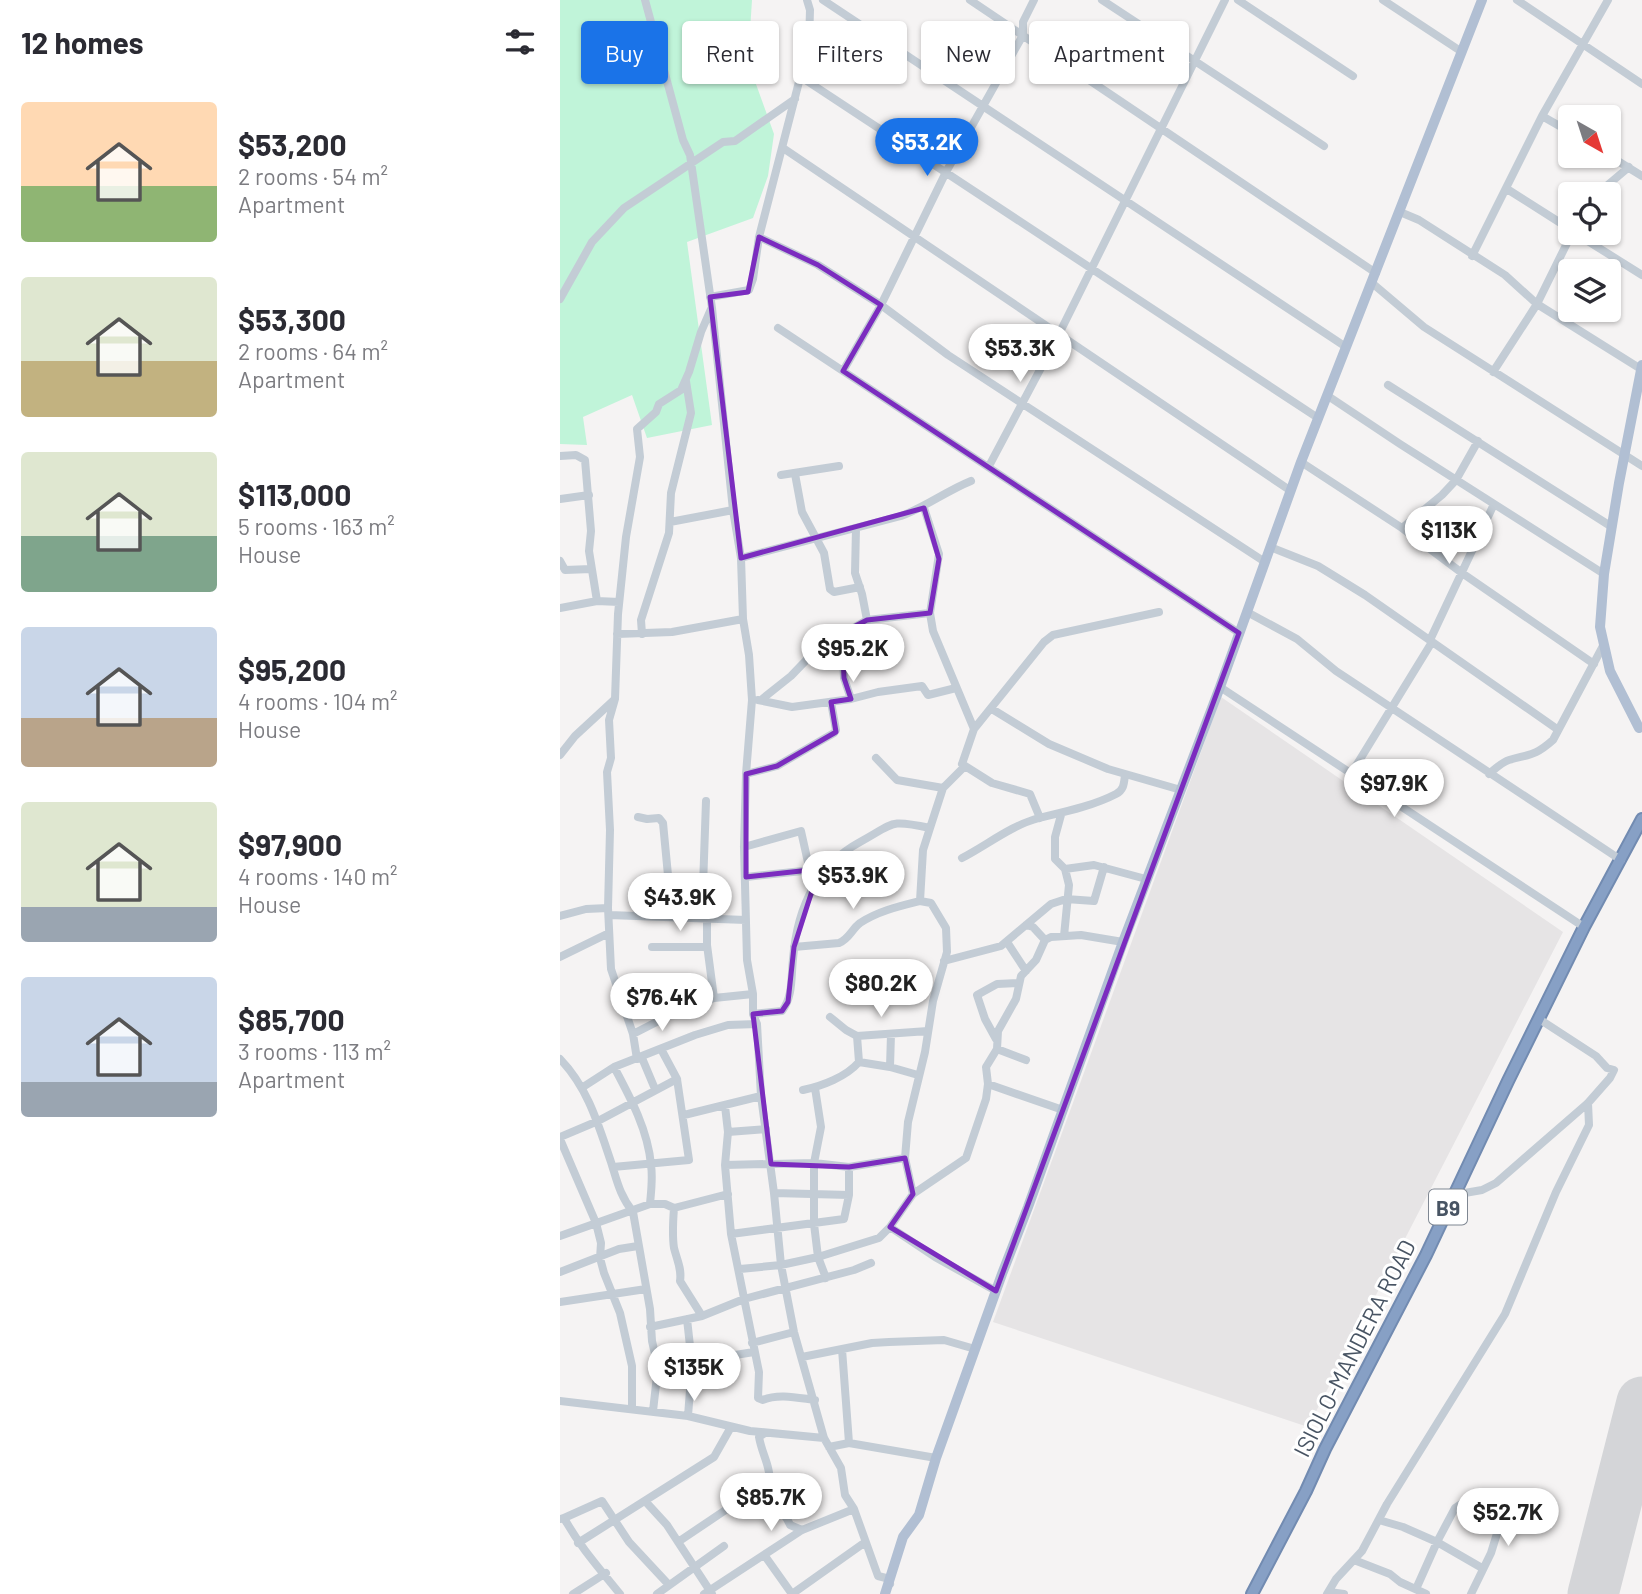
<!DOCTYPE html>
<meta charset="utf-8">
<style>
:root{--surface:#fff;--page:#f2f2f3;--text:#2b2b33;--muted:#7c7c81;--accent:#1a73e8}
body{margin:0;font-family:Barlow,sans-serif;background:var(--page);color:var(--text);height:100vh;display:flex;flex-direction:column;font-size:26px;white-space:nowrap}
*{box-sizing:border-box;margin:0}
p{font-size:23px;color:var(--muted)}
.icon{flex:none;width:38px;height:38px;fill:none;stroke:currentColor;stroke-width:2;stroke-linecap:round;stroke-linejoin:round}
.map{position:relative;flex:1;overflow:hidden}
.details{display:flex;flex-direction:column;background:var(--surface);width:560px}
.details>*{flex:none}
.guide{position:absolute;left:21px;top:21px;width:665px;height:63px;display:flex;gap:14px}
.needle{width:46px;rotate:141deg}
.tools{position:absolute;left:998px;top:105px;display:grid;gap:14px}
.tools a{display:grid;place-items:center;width:63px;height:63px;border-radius:7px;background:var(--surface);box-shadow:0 2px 5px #0004;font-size:35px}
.price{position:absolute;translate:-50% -60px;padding:0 16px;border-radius:24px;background:#fff;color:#222;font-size:23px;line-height:46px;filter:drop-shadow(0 2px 4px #0008)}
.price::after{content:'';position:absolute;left:50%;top:42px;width:21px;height:16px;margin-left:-10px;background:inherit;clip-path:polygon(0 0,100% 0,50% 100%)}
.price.selected{background:var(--accent);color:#fff}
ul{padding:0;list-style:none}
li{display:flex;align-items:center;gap:21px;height:175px;padding:0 21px}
li span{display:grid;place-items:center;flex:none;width:196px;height:140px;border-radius:7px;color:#555}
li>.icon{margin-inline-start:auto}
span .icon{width:84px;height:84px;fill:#fffc;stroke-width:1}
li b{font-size:30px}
h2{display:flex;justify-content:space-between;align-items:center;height:84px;padding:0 21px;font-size:30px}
.chip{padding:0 24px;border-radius:7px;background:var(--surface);box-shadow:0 2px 5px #0004;font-size:24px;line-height:63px}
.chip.selected{background:var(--accent);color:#fff}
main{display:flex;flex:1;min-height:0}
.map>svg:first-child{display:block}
</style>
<main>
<section class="details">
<h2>12 homes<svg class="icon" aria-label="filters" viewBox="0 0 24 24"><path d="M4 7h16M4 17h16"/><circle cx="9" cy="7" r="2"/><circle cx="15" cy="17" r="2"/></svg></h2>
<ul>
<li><span style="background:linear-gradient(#ffd9b3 60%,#8fb573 0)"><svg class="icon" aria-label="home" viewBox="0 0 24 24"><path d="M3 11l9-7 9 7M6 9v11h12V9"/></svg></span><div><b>$53,200</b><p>2 rooms · 54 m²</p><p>Apartment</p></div></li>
<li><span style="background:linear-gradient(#dfe7d0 60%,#c2b280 0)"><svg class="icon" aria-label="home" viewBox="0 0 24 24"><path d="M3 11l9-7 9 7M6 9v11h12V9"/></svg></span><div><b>$53,300</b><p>2 rooms · 64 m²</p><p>Apartment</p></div></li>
<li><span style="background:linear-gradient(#dfe7d0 60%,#7fa58c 0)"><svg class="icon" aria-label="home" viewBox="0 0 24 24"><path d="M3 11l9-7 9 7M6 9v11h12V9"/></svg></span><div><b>$113,000</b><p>5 rooms · 163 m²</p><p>House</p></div></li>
<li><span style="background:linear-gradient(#c9d6e8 65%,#b9a48a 0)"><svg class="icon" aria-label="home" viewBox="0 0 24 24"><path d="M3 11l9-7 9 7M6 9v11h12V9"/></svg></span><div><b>$95,200</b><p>4 rooms · 104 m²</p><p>House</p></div></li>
<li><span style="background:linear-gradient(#dfe7d0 75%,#9aa5b1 0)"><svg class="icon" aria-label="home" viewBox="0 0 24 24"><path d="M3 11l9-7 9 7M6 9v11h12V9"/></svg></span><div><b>$97,900</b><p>4 rooms · 140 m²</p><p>House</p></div></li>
<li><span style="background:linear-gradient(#c9d6e8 75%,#9aa5b1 0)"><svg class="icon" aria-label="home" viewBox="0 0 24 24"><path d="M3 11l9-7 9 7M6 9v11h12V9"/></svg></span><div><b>$85,700</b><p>3 rooms · 113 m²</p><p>Apartment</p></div></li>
</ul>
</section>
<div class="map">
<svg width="1082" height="1594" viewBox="0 0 1082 1594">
<rect width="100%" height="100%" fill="#f5f3f3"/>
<path fill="#e6e4e5" d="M661,697L1003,932L748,1427L433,1322Z"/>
<path fill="#c0f4d9" d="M0,0H192L188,62L214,134L208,176L193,218L127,242L152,425L87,438L72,395L23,417L27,445L0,444Z"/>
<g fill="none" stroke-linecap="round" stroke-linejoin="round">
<path stroke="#d4d5d8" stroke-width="51" d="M1033,1594L1082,1402"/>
<defs>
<path id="highway" d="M692,1594L746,1491L765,1449L866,1255L948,1081L1024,927L1082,819"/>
</defs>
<use href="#highway" stroke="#728bb1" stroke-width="14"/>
<path stroke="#c3ccd5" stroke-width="8" d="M85,0L123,140L130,155L152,308L173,510L181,558L183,619L189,655L192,700L186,774L184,847L187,960L193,994V1014L197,1024L201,1096L214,1193L221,1265L234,1332L264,1438L281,1468L285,1495L294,1509L318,1576L326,1578L330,1584
M263,0L786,347
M410,0L816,273
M542,0L764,146
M678,0L793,76
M823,0L902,52
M957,0L1082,84
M241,77L758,418
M982,116L1010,132
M223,148L731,491
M1048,155L1082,176
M947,189L1010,229
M1037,194L1069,167
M840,212L859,220L945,275L977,304L1081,369
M1015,233L1082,275
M199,237L258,265L321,305L388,355L705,562
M912,256L982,116L1048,0
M812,283L864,327L1082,466
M150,297L189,290L193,279L199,237L249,43L250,10L247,0
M0,299L32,242L64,208L163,142L175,141L235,99
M218,328L679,633
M283,371L321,305L386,172L463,35V22L474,0
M933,372L977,304L1012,233
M828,385L1052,527
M768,396L840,444L1044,574
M0,456L16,455L25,460L31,531L29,551L37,601
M741,462L842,528L902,573L1034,664
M429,466L499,334L665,0
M235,474L242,512L264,553L270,589L274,592L300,587
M221,475L279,466
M0,499L29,495
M110,522L173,510
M842,528L882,495L896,480L918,441
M710,547L758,566L805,595L997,729
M181,558L341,516C366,507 386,491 411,481
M0,561L5,570L31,569
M0,608L37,601L59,602
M687,612L737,639L776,671L1061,860
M307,620L370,613
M282,633L284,678L291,699
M57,634L112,632L183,619
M82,634L81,620L109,533L111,493L131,413L126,381
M870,640L934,504
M660,687L1024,927
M198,700L232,707L291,699L318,692L362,686L368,695L396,688
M201,700L231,676L255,651L307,620L302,594L295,573L296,528
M432,709L489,744L548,769L621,790
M414,729L484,642L493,635L599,612
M0,755L15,736L54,700
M316,758L337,780L383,788
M402,764L432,783L470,794L480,818
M186,774L217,766L274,733L276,730L271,702
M791,774L872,642
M929,774C935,769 942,762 949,760C970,754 975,756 993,740L1043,646
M146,801L142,915L147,920V945L154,998
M501,815L495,837V859L505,869L509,885L504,936
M78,817L87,819L99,818L103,823L112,917
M184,847L241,831L253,885
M402,858C427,845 452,825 479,818C504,812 533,806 556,794C564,790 564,783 565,775
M505,869L534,865L586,879
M186,877L252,870
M49,915L186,920
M0,916L26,909L48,908
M466,925L473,927L485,940
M447,942L466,971
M92,947H147
M234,947L279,943C289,939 292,929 300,923C318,911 340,906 360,901
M0,957L49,933
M384,961L441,946L491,904L506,899L534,901L544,867
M88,994L103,1020
M64,1007L88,994L101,980
M193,1014L222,1011C233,997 231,977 233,959C237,910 256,866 300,842C335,823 328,819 370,828
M270,1017L286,1030L297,1036L368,1031
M73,1034L118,1011L154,998L193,994
M436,1039L425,1019L417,995L437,984L458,983
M437,1049L466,1060
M82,1058L95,1089
M0,1059C28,1088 38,1124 51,1162C57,1181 60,1196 73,1212L90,1309L92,1341L98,1367L93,1411
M77,1059L73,1034L51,969L48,908L50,830L47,772L51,758L49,720L55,699L58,614L66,537L80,457L77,429L96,412L99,404L121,390L129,372L141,332L151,309
M299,1062L330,1067L358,1075
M54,1067C70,1097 88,1130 91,1165C93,1178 91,1192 90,1204
M330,1067L331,1034
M428,1084L503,1110
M23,1087L54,1067L135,1035L168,1025L197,1024
M255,1088L261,1127L254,1163V1224L258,1257L266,1278
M243,1090C262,1086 286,1077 299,1062L297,1036
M165,1106L168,1132L165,1165L171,1234L199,1372L198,1398L203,1400C218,1393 239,1398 255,1400
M124,1115L201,1096
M168,1132L206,1129
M0,1137L38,1121L117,1079L101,1049
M0,1139L36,1223L41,1243L40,1258L44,1273L60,1313L72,1366V1409
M165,1165L254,1163L289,1167L345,1158
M53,1167L129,1160L117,1079
M214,1193L289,1195
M353,1194L345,1158L348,1122L365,1052L373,1001L387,952L386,928L371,903L360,901L363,850L370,828L383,788L403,768L402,764L414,729L373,631L370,613L379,554L364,508
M893,1195L922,1190L936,1183L1028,1103L1050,1078L1054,1070L1047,1068L1036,1056L979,1019
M114,1208C113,1221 112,1235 114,1248C117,1260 122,1269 120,1281L142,1316
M330,1227L375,1257L436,1291
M171,1234L284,1219L289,1195V1167
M0,1236L90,1204H105L114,1208L168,1194
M180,1269L221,1265L258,1257L319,1238L330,1227L353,1194L406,1158L426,1099L428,1084L426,1067L437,1049L438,1031L456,999L461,976L476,960L485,940L491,937L521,935L563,942
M0,1272L59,1249L78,1246
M0,1302L86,1289
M127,1319L132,1364L128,1416
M90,1327L142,1316L184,1299L294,1270L311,1263
M192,1343L234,1332
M282,1349L289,1443
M242,1357L312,1343L329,1342L384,1340L415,1349
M131,1362L194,1352
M0,1401L128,1416L190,1431L264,1438
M205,1433L199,1437C201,1448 204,1454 207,1464C211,1477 210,1489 216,1502C219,1511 226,1514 230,1525L242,1530
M269,1447L289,1443L376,1458
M85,1501L107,1525L152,1594
M4,1518L42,1501L69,1542L109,1585
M0,1519L4,1518C20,1547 40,1569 60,1594
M819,1520L843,1527L877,1542L856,1589
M118,1542L170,1507L212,1491
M18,1543L154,1457L171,1427
M205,1556L232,1594
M794,1560L830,1574L840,1582L866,1594
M769,1592L784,1594
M13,1594L46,1573
M97,1594L164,1546
M144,1594L242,1530L294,1509
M232,1594L304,1543
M767,1594L776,1579L802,1551L827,1504L945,1314L996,1192L1029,1125L1028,1103
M911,1594L931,1553L939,1527L910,1507L901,1504L895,1508L877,1542L922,1568"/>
<path stroke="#b1bfd3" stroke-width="10" d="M1079,728L1050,671L1040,627L1044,574L1059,483L1082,365
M325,1594L343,1537L359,1515L376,1458L442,1274L468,1207L563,942L660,687L741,462L922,0"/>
<use href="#highway" stroke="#87a0c5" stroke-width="10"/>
</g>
<path fill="none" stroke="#7b2cbf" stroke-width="5" stroke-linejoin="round" d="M199,237L258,265L321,305L283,371L679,633L436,1291L330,1227L353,1194L345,1158L289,1167L211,1164L193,1014L222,1011L228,1002L234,947L259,869L186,877V774L217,766L276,732L271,702L291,699L284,678L282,633L307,620L370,613L379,559L364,508L181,558L150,297L188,292Z"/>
<g text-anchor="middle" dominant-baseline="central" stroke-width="6" stroke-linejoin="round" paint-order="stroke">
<rect fill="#fff" stroke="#7f8792" stroke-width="2" x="869" y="1189.5" width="38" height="35" rx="5"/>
<g font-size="21" font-weight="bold" fill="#485463">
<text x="888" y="1207">B9</text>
</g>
<g font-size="23" fill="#485463" stroke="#fff">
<text transform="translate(794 1348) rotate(-63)">ISIOLO-MANDERA ROAD</text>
</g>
</g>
</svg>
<div class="tools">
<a><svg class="needle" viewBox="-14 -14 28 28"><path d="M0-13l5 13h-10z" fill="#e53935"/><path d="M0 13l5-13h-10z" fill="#7c7c81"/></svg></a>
<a><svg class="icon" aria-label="locate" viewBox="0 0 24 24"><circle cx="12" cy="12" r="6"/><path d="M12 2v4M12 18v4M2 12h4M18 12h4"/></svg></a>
<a><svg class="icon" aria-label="layers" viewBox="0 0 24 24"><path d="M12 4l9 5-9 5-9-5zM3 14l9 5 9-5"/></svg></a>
</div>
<b class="price selected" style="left:367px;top:178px">$53.2K</b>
<b class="price" style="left:460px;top:384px">$53.3K</b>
<b class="price" style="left:889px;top:566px">$113K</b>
<b class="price" style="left:293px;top:684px">$95.2K</b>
<b class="price" style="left:834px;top:819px">$97.9K</b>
<b class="price" style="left:293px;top:911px">$53.9K</b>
<b class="price" style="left:120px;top:933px">$43.9K</b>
<b class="price" style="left:321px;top:1019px">$80.2K</b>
<b class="price" style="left:102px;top:1033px">$76.4K</b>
<b class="price" style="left:134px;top:1403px">$135K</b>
<b class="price" style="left:211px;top:1533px">$85.7K</b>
<b class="price" style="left:948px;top:1548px">$52.7K</b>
<div class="guide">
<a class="chip selected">Buy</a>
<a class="chip">Rent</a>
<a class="chip">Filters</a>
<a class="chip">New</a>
<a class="chip">Apartment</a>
</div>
</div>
</main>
